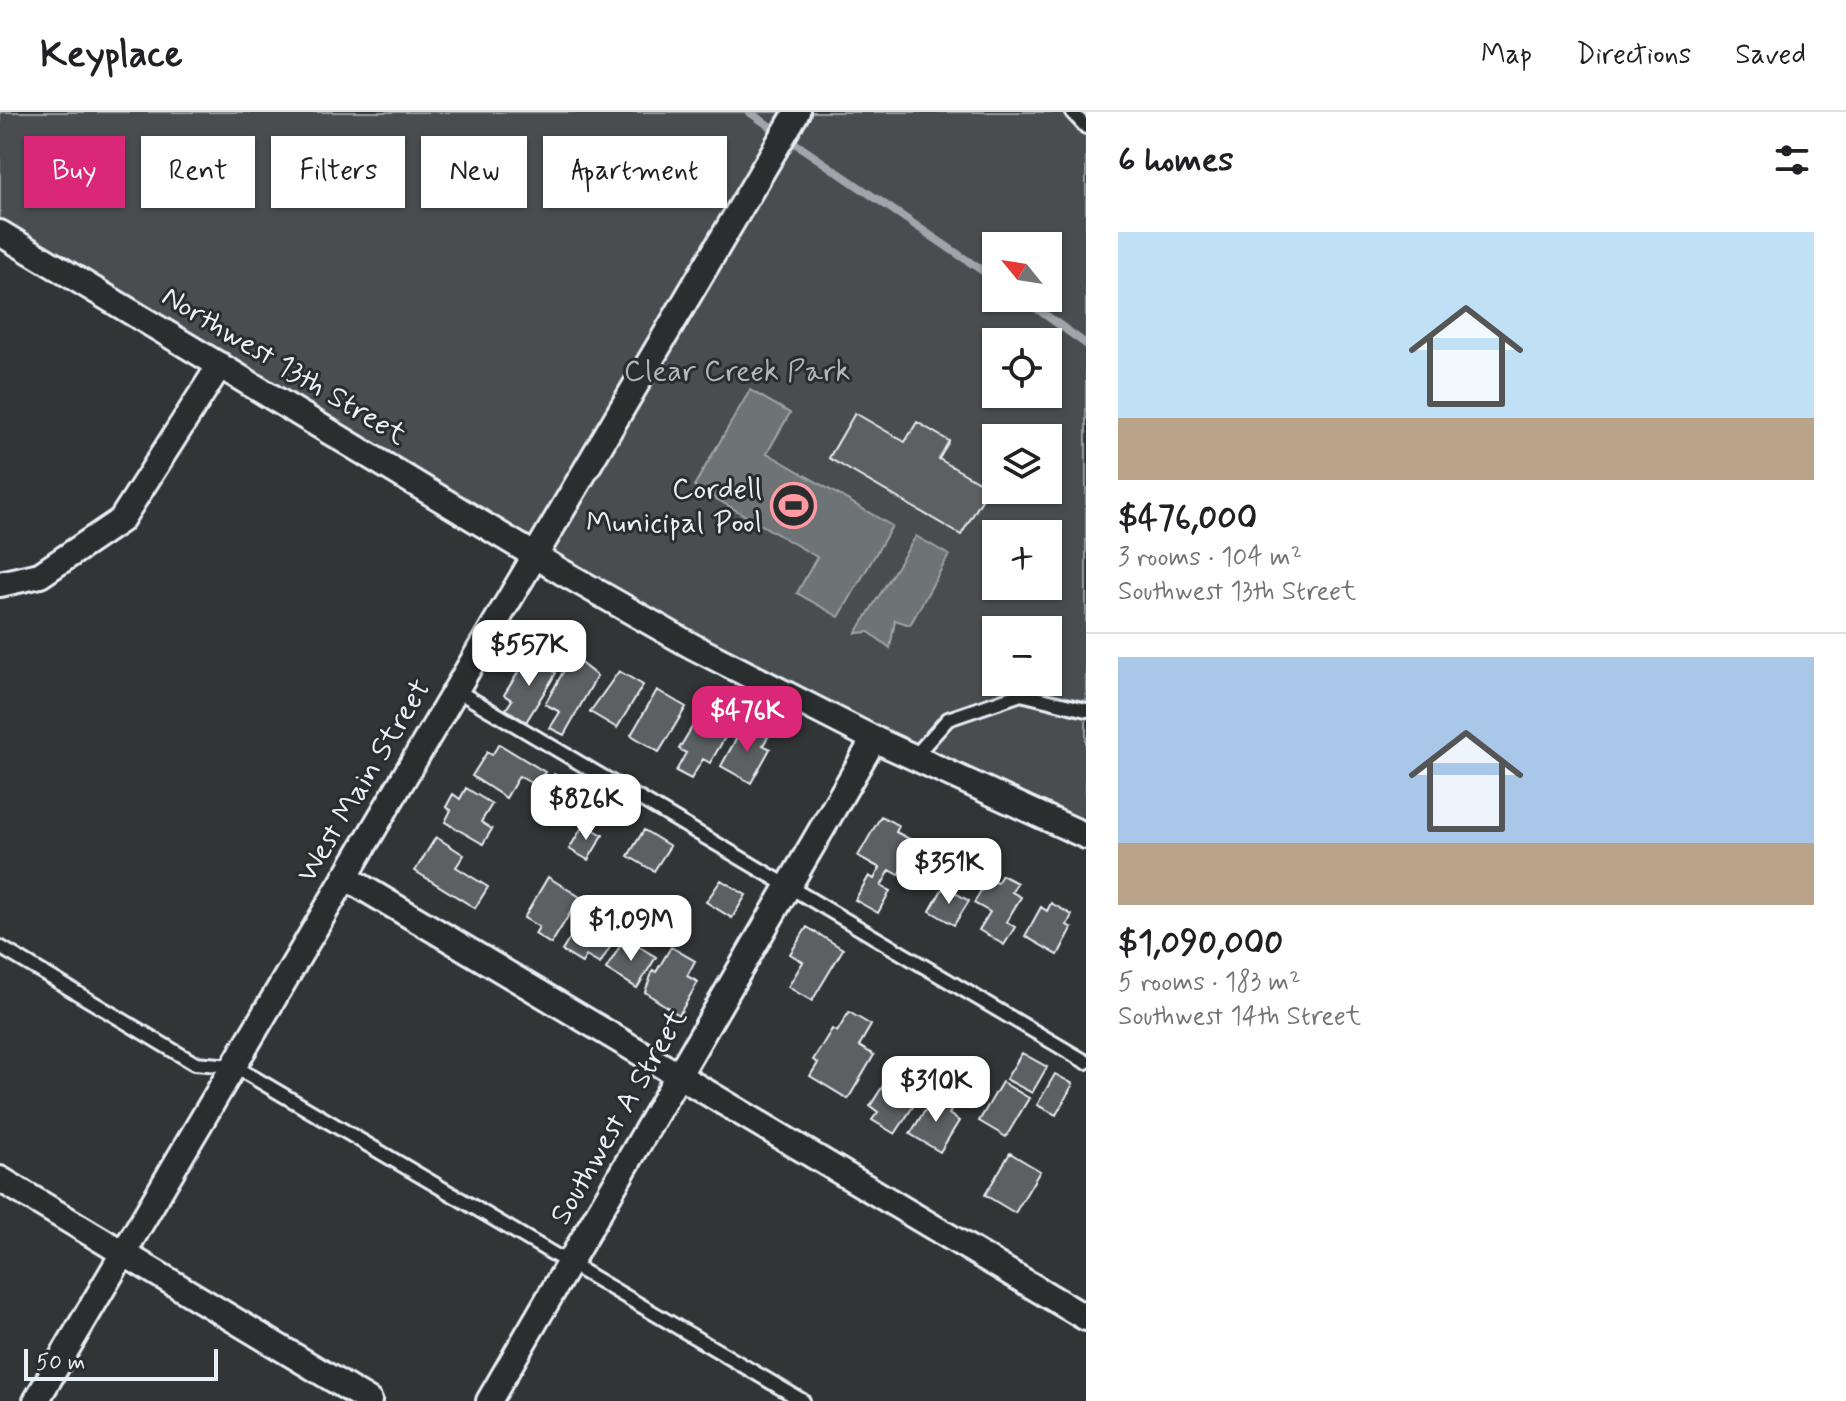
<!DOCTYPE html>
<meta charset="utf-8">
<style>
:root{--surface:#fff;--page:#f6f6f6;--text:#202124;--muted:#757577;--line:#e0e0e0;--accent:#db2777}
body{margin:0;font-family:Mynerve,sans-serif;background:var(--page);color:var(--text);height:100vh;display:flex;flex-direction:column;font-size:30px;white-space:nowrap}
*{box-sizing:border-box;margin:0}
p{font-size:26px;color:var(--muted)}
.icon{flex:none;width:44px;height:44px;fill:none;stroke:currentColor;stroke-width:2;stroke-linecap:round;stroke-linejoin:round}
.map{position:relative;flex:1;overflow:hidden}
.side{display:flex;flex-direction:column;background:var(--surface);width:760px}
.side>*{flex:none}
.hud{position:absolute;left:24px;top:24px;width:760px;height:72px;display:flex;gap:16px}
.needle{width:52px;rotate:300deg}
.buttons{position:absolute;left:982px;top:120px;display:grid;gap:16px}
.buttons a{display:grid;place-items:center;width:80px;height:80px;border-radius:0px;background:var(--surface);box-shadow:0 2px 6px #0004;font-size:40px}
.scale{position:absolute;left:24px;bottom:20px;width:194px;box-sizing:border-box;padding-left:8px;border:4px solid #e8f1f8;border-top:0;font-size:22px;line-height:28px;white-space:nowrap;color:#e8f1f8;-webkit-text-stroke:6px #2a2d2e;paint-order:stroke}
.price{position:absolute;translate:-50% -68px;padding:0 18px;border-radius:16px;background:#fff;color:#222;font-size:26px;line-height:52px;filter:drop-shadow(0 2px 4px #0008)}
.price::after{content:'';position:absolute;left:50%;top:48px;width:24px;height:18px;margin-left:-12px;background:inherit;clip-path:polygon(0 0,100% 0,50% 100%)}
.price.current{background:var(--accent);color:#fff}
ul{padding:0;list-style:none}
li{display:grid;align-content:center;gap:16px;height:424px;padding:0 32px}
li+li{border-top:2px solid var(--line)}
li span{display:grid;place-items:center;height:248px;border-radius:0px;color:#555}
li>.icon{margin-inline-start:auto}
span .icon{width:144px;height:144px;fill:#fffc;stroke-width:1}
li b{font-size:34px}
h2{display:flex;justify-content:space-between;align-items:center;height:96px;padding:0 32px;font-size:34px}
.tag{padding:0 28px;border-radius:0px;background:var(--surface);box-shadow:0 2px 6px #0004;font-size:28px;line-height:72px}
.tag.current{background:var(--accent);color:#fff}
header{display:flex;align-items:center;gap:48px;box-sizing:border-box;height:112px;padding:0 40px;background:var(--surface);border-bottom:2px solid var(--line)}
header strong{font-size:38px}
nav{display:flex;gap:44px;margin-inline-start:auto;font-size:28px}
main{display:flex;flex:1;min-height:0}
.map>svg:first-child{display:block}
</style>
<header>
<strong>Keyplace</strong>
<nav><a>Map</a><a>Directions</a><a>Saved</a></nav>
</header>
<main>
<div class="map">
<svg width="1086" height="1289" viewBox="0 0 1086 1289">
<rect width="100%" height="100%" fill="#323536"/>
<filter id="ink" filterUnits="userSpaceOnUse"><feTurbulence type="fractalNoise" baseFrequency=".0125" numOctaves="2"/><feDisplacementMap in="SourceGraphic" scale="16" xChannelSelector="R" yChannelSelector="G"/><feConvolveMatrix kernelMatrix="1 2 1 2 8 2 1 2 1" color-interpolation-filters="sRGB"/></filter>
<g filter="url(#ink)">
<path fill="#494d4f" stroke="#989fa4" stroke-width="2" fill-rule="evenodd" d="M0,0H1086V724L874,627L0,121ZM996,134H1048V186H996ZM996,230H1048V282H996ZM996,326H1048V378H996ZM996,422H1048V474H996ZM996,518H1048V570H996Z"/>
<path fill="#6e7376" stroke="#9fa5aa" stroke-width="2" d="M750,278L790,301L767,341L892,414L839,505L797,481L817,445L694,374Z
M916,424L949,443L910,513L895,508L890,536L869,520L856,521Z"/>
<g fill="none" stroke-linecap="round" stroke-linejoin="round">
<path stroke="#9fa5aa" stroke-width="8" d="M749,0L996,168
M1022,186L1086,232"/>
</g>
<path fill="#5c6063" stroke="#e8f1f8" stroke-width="2" d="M855,301L905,330L917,310L949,329L939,347L989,376L961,423L829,346Z
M529,543L556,561L526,610L506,597L512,588L504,583Z
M572,544L597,564L564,623L550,616L560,600L545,592Z
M619,559L643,573L617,616L590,600Z
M657,578L686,595L659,640L631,623Z
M701,600L730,617L710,651L703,647L691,667L676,659L686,641L679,637Z
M748,614L768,625L763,633L770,637L751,671L721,654L741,618L744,620Z
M499,632L545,660L536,674L519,664L506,686L472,664L487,640L492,643Z
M554,662L576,676L562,699L539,685Z
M466,676L492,692L481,710L492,717L483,732L445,710L451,698L446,695L453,682L460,687Z
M881,704L899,714L896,720L917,731L899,763L890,758L881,774L890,779L878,801L855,788L869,764L874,767L880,756L858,744Z
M584,712L603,723L588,748L569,737Z
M644,718L670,734L654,759L628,744Z
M436,725L464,743L456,755L488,775L475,796L415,759Z
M1002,763L1017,771L1012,780L1021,785L1006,810L1015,815L1004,833L979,818L990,800L974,791L988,766L997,771Z
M548,765L580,785L551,832L535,822L539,815L524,806Z
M721,768L746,783L732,806L706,790Z
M944,774L969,789L954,813L930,799Z
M1051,791L1072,803L1067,813L1072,816L1058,843L1025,824L1041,795L1047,799Z
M598,798L623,813L600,852L586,844L582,851L562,839L584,803L592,808Z
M807,815L843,837L812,889L788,875L803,850L790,842Z
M625,826L656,845L637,876L606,857Z
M671,835L695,849L687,864L698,870L679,903L645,880L653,858L656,860Z
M849,900L871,913L859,934L874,943L848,987L810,964L818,951L813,948L832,917L837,920Z
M1022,941L1047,955L1032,981L1006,967Z
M897,952L928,972L895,1022L872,1008L878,1000L870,994Z
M1055,962L1073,972L1056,1003L1037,993Z
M1002,970L1029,986L1006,1025L979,1009Z
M940,983L955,992L949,1002L959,1009L940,1040L910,1022L929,992L933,994Z
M1010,1041L1040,1059L1015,1101L985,1083Z"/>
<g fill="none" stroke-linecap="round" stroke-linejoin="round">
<defs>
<path id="service" d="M1072,0L1086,15
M456,578L1086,950
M914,645L948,607L1021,582L1086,598
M0,835L194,951L234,954L803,1289"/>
<path id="minor" d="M0,121L562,460L692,534L874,627L1086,724
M0,472L40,463L121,408L220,253
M345,765L1086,1206
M0,1067L369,1289
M36,1289L797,0
M489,1289L874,627"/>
</defs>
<use href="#service" stroke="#e8f1f8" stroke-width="18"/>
<use href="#minor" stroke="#e8f1f8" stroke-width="30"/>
<use href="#service" stroke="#2a2d2e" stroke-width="12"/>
<use href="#minor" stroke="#2a2d2e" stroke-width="24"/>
</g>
</g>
<defs>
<symbol id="stadium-ring" viewBox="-11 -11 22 22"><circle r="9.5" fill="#2a2d2e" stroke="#ff9aa2" stroke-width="1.5"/><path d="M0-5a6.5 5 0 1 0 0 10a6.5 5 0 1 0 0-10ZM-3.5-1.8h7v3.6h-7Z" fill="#ff9aa2"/></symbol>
</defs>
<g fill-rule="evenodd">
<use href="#stadium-ring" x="768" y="368" width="51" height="51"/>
</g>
<g text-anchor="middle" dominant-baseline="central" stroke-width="6" stroke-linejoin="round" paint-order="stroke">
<g font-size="30" fill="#e8f1f8" stroke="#2a2d2e">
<text transform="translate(284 254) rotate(31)">Northwest 13th Street</text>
<text transform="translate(364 669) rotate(-59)">West Main Street</text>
<text transform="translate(619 1005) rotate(-60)">Southwest A Street</text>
</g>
<g font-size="30" fill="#b0b8bd" stroke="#2a2d2e">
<text x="737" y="259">Clear Creek Park</text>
</g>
<g font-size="30" fill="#e8f1f8" stroke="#2a2d2e" text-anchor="end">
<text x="762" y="377">Cordell<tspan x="762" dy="34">Municipal Pool</tspan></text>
</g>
</g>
</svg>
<div class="buttons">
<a><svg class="needle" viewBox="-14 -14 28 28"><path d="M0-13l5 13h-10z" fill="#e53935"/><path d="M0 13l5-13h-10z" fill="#757577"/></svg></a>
<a><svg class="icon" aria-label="locate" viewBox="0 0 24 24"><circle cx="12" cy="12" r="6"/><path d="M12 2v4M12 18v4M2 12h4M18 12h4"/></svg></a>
<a><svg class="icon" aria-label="layers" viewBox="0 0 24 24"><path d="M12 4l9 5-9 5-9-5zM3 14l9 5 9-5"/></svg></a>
<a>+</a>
<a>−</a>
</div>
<div class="scale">50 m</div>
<b class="price" style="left:529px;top:576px">$557K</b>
<b class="price current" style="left:747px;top:642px">$476K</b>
<b class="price" style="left:586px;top:730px">$826K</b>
<b class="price" style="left:949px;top:794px">$351K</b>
<b class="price" style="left:631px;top:851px">$1.09M</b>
<b class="price" style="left:936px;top:1012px">$310K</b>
<div class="hud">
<a class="tag current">Buy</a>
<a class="tag">Rent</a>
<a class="tag">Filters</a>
<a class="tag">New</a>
<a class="tag">Apartment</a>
</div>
</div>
<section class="side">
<h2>6 homes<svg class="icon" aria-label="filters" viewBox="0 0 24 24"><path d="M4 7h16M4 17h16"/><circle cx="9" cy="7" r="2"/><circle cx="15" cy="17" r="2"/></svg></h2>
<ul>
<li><span style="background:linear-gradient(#bfe0f5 75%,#b9a48a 0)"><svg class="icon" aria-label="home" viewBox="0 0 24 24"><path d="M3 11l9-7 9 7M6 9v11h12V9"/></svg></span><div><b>$476,000</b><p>3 rooms · 104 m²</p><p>Southwest 13th Street</p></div></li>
<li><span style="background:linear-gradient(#a9c7e8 75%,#b9a48a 0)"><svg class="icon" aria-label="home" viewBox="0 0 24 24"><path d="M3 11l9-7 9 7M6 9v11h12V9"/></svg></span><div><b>$1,090,000</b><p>5 rooms · 183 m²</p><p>Southwest 14th Street</p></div></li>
</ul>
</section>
</main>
